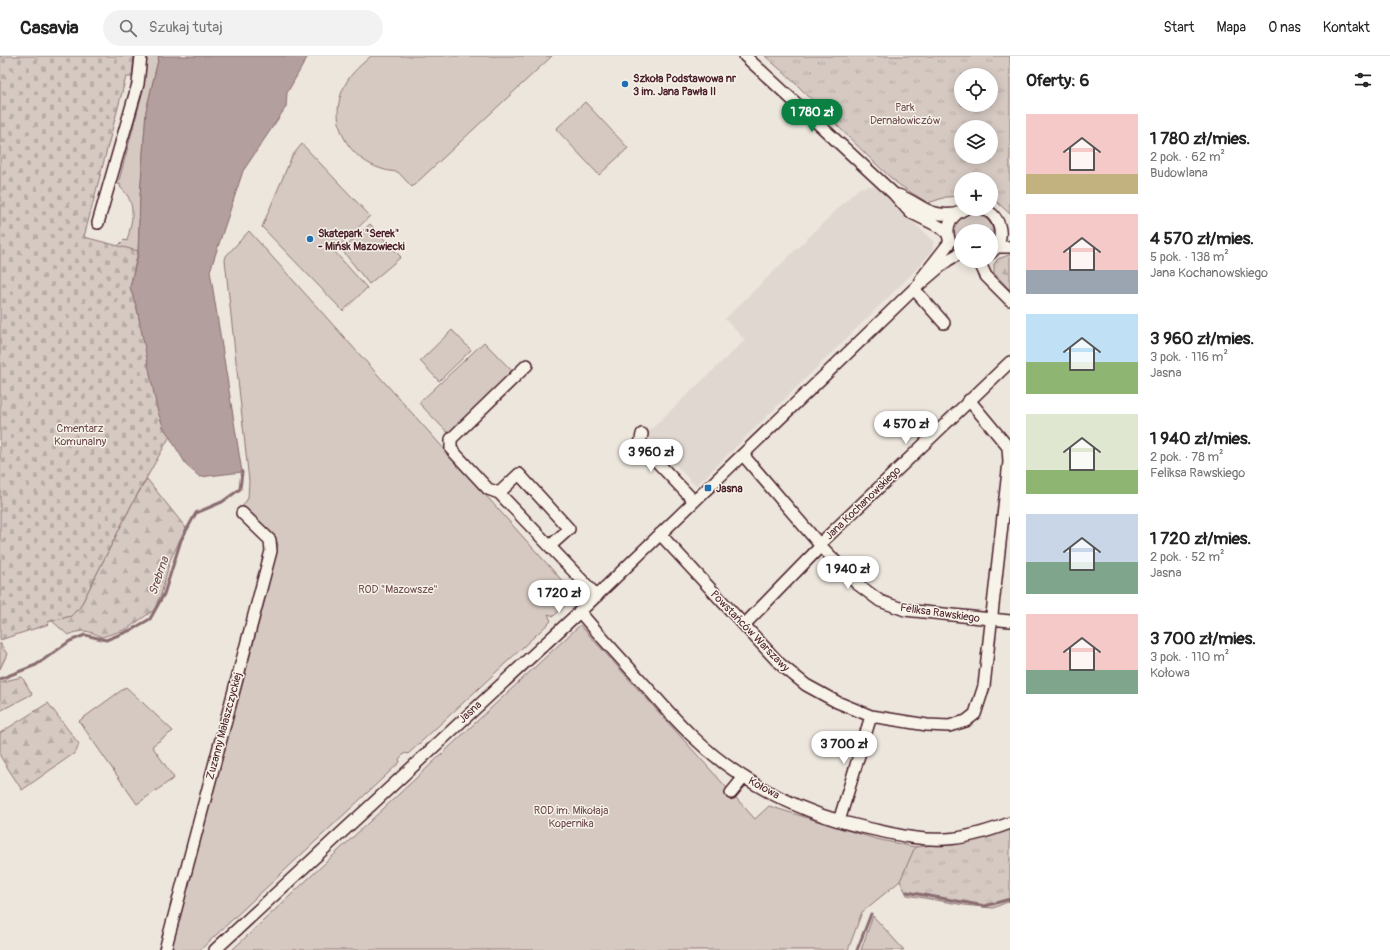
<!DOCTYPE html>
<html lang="pl">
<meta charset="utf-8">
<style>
:root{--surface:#fff;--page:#f2f2f2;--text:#222;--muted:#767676;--line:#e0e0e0;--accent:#0b8043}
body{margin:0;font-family:Pangolin,sans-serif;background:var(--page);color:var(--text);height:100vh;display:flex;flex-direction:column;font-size:15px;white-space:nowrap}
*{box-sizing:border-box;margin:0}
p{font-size:13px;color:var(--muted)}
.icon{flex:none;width:22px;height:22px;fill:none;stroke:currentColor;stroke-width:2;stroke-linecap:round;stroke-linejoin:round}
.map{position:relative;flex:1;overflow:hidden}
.drawer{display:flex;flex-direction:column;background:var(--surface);width:380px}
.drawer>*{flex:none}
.buttons{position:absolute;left:954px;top:12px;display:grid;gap:8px}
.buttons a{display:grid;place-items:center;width:44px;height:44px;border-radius:50%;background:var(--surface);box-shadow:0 2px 10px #0003;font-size:20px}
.price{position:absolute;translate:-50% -34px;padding:0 9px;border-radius:14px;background:#fff;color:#222;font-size:13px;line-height:26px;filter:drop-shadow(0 1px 2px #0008)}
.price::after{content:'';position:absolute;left:50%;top:24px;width:12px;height:9px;margin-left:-6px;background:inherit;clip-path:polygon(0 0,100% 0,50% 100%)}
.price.selected{background:var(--accent);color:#fff}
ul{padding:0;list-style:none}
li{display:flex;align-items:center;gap:12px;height:100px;padding:0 16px}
li span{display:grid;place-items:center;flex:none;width:112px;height:80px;border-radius:0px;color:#555}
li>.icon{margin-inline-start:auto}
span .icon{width:48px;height:48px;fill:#fffc;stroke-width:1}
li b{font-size:17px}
h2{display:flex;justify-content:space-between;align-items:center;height:48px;padding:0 16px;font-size:17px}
header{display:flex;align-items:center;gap:24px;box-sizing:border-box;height:56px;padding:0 20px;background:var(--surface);border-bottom:1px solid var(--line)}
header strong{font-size:19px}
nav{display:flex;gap:22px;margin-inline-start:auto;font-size:14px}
.search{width:280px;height:36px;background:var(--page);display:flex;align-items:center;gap:10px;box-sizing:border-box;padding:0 14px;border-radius:22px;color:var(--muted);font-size:15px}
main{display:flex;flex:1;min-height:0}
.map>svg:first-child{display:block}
</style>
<header>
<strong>Casavia</strong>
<div class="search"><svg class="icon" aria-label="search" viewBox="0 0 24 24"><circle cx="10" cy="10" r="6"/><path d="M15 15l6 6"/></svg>Szukaj tutaj</div>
<nav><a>Start</a><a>Mapa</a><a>O nas</a><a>Kontakt</a></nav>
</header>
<main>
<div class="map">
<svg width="1010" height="894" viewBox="0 0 1010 894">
<defs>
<pattern id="forest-firs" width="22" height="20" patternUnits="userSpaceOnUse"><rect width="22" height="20" fill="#d5c9c2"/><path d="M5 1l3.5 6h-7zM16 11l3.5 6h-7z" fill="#b8aca7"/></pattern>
<pattern id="cemetery-stones" width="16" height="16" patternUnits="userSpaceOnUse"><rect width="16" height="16" fill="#d5c9c2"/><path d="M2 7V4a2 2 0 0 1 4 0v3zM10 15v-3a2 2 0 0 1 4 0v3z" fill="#b8aca7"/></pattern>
<pattern id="park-tufts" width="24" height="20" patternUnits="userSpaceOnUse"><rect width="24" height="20" fill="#d5c9c2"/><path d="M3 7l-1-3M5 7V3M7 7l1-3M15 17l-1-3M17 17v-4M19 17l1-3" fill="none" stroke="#b8aca7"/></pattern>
</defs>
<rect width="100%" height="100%" fill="#ece6dd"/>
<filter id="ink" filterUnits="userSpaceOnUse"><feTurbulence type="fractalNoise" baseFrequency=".025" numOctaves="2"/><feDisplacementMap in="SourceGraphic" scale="8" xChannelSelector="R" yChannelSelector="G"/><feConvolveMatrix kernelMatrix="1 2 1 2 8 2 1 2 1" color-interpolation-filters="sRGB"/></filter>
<g filter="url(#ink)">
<path fill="#e0d7d0" d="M872,130L876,131L933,185V193L916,214L696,430L646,378L745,284L725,263L859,132Z"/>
<path fill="#d5c9c2" stroke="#907476" d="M146,0H159L146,55L140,140L138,199L118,190L124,184L127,185C132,165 138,147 120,131L121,129L118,128L139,50L138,46L145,18Z
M371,0H552L412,131L398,116C353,113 323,69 346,27C352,16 362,8 371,0Z
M585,46L628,92L599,119L556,73Z
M302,88L370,160L334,195L367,232L343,255L262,171L292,100Z
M972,157C987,159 997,170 991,185V175H961V193C946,179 955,161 972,157Z
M370,168L401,201L369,228L342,194Z
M249,175L575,539L554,560L548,558L551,565L408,698L405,697L399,703L400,706L200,894H176L172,890L265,543L278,489L275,481L242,451L248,442L249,425L225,204L226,200Z
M452,274L471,294L439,325L420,305Z
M484,286L513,316L449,378L419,347Z
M580,569L755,763L769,750L876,783L915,791L923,790L901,827L900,825L862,856L848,894H232Z
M126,631L173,675L152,690L174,722L137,748L79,665Z
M873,860L904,894H861Z"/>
<path fill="url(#forest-firs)" stroke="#907476" d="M1009,199H1010V234L994,217V208L998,203Z
M147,423L186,472L170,504L161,539L154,554L127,573L102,581C87,574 83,573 68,579L52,565L71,560L80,551L133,446Z
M0,587L7,598L0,613Z
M22,621L32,638L0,655V626Z
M48,647L79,688L76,696L22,734L0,700V677Z"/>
<path fill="url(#cemetery-stones)" stroke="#907476" d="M0,0H134L132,21H126L84,181L138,195L130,231L137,253L163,370L170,380L133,446L80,551L71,560L48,566L49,568L0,584Z"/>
<path fill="url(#park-tufts)" stroke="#907476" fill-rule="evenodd" d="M765,0H1010V158L997,146L991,143V123H961V140L946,141L928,147C916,139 900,131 890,121C847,82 810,38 765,0ZM961,19H991V49H961ZM961,71H991V101H961Z
M1010,774V845L993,852L964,849L907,839L900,825L915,791L971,785Z"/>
<path fill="#b39f9d" stroke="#896c6f" d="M159,0H308L287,37L286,51L243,115L210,215L242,416L200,421L187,410L163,370L157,353L137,253L130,231L138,199L140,140L146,55Z"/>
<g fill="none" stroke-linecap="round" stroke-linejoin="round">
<path stroke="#896c6f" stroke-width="3" d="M0,623L36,609L70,585L85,579L106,584L131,574L150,563L164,538L181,484L196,457L222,446L240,433L242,416
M907,836L985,850L1010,843
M857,894L871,858"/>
<defs>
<path id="minor" d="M745,0L894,138L910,156L940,171L947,177
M898,139C922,148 926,161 955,158
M984,153C1002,161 1006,184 991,197
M98,167L138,28L141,0
M949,183C945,170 952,158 965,153
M997,191H1010
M979,205L986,220L1010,244
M921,223L950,186
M914,233L944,267
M642,378L640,388L694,445
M743,399L820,489L856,527L880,545L905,554L1010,565
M499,437L488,433L451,393V383L527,309
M660,478L780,608L806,629L837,646L871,660L927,669L949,670L966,665L975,658L984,630L1009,406L1008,391L969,344
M550,490L569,473L519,418L499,437L597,540
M579,555C600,580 622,604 644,628C659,645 674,663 691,679C740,727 804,759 871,773C894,778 921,785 946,783C968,782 989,775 1010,767
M744,569L818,493L824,484L1010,306
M731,737L744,721
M839,765L871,660
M165,894L271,495L270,484L242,457
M215,894L588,548L914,233L948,204L959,198"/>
</defs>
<use href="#minor" stroke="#4a1f2b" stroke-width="14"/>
<use href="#minor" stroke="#f7f3e8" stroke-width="11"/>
</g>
</g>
<g fill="#1f6fb2" stroke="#f7f3e8" stroke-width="1.5">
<circle cx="625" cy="28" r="4"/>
<circle cx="310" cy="183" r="4"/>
<rect x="704" y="428" width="8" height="8" rx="2"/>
</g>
<g text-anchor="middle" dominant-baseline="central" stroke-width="3" stroke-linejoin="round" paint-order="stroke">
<g font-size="11" font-weight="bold" fill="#4a1f2b" stroke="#f7f3e8" text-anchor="start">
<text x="633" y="22">Szkoła Podstawowa nr<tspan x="633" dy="13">3 im. Jana Pawła II</tspan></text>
<text x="318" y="177">Skatepark "Serek"<tspan x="318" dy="13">- Mińsk Mazowiecki</tspan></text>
<text x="716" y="432">Jasna</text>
</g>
<g font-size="11" fill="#6d4a51" stroke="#f7f3e8">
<text x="905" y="51">Park<tspan x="905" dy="13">Dernałowiczów</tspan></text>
<text x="80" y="372">Cmentarz<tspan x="80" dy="13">Komunalny</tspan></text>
<text x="398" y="533">ROD "Mazowsze"</text>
<text x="571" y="754">ROD im. Mikołaja<tspan x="571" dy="13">Kopernika</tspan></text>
</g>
<g font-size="11" fill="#4a1f2b" stroke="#f7f3e8">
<text transform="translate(863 447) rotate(-44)">Jana Kochanowskiego</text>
<text transform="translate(940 557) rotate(8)">Feliksa Rawskiego</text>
<text transform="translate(750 575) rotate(46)">Powstańców Warszawy</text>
<text transform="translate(470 656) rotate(-43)">Jasna</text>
<text transform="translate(224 670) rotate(-75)">Zuzanny Małaszczyckiej</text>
<text transform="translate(764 732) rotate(29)">Kołowa</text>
</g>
<g font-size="12" font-style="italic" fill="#6f4c53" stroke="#f7f3e8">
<text transform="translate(159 520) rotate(-71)">Srebrna</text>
</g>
</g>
</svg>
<div class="buttons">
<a><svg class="icon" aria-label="locate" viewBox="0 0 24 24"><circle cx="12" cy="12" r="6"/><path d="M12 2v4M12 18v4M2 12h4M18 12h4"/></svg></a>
<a><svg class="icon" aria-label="layers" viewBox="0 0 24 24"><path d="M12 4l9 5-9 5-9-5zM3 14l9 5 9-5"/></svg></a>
<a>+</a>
<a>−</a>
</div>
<b class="price selected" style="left:812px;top:77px">1 780 zł</b>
<b class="price" style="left:906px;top:389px">4 570 zł</b>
<b class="price" style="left:651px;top:417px">3 960 zł</b>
<b class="price" style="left:848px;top:534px">1 940 zł</b>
<b class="price" style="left:559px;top:558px">1 720 zł</b>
<b class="price" style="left:844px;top:709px">3 700 zł</b>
</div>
<section class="drawer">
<h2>Oferty: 6<svg class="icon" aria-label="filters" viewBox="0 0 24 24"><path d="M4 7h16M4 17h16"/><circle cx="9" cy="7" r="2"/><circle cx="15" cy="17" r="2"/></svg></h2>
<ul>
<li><span style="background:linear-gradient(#f6c9c9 75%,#c2b280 0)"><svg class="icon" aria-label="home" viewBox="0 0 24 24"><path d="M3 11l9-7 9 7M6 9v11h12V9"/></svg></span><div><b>1 780 zł/mies.</b><p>2 pok. · 62 m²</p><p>Budowlana</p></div></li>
<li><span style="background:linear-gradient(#f6c9c9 70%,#9aa5b1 0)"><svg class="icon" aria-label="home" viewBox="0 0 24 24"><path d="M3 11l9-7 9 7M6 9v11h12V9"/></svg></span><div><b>4 570 zł/mies.</b><p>5 pok. · 138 m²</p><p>Jana Kochanowskiego</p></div></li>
<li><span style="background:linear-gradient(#bfe0f5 60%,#8fb573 0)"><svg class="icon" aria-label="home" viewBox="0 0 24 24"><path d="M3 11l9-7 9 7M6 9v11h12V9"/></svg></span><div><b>3 960 zł/mies.</b><p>3 pok. · 116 m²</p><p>Jasna</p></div></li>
<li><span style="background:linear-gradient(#dfe7d0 70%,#8fb573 0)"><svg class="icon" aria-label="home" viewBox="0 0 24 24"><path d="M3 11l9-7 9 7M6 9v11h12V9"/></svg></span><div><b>1 940 zł/mies.</b><p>2 pok. · 78 m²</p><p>Feliksa Rawskiego</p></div></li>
<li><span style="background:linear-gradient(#c9d6e8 60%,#7fa58c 0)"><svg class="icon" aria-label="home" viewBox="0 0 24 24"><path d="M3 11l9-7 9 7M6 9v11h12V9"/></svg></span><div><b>1 720 zł/mies.</b><p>2 pok. · 52 m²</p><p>Jasna</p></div></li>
<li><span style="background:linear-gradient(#f6c9c9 70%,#7fa58c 0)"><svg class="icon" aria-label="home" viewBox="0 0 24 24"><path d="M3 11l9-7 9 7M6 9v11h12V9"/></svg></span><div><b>3 700 zł/mies.</b><p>3 pok. · 110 m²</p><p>Kołowa</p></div></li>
</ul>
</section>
</main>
